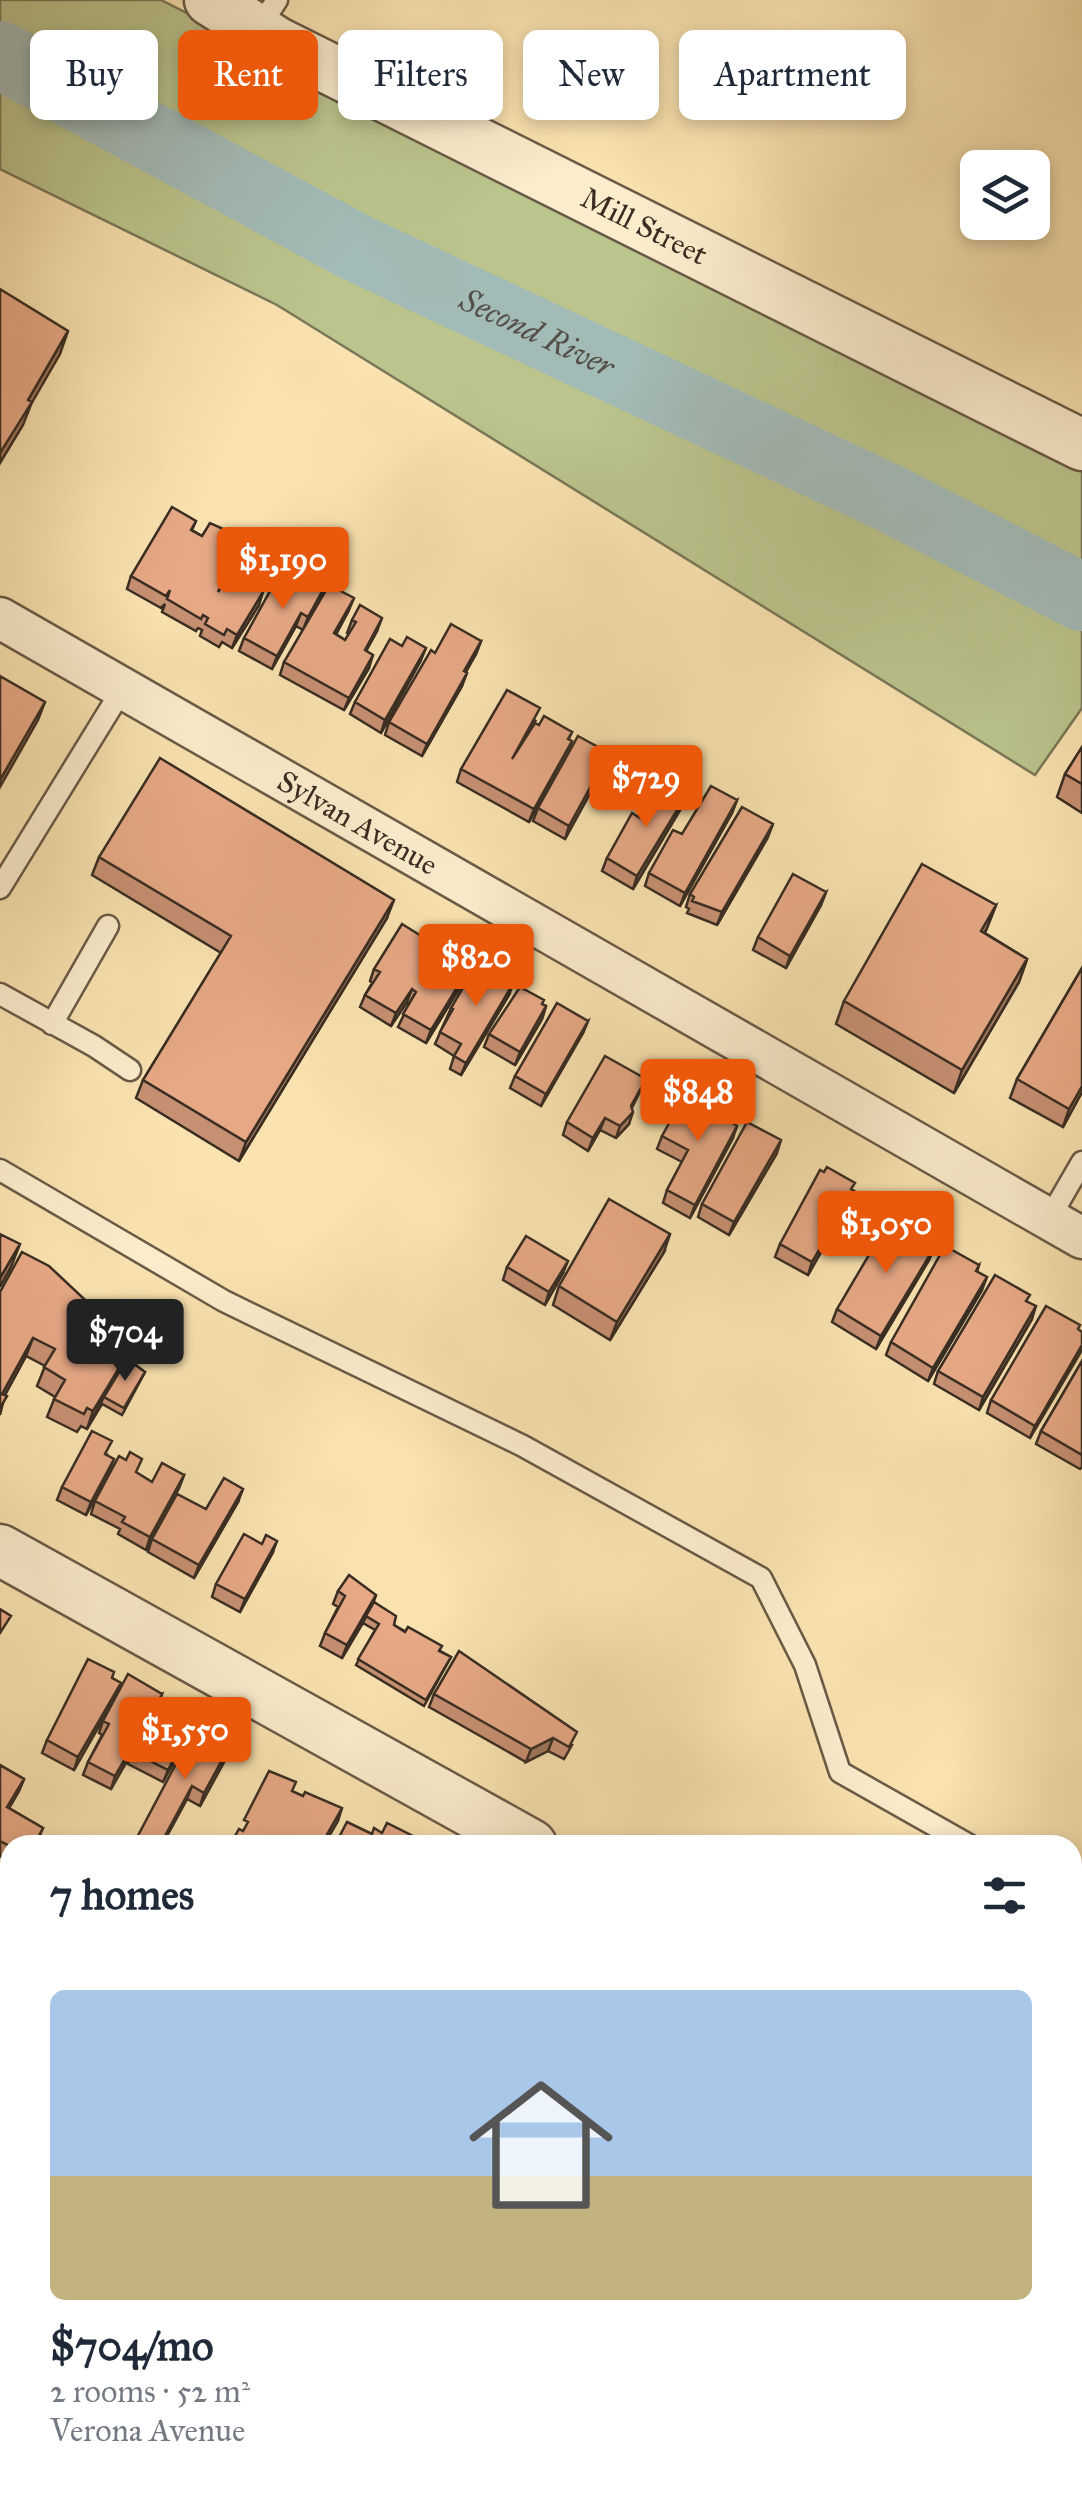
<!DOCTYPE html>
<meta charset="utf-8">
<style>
:root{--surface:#fff;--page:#f2f2f3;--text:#1f2937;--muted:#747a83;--accent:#ea580c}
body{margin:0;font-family:"IM FELL Great Primer",serif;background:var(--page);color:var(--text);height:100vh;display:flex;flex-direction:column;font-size:38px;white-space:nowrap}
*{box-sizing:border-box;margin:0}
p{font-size:32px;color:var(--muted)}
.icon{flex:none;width:55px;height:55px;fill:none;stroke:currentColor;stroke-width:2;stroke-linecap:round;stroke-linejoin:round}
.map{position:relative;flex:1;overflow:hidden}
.details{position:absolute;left:0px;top:1835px;width:1082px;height:670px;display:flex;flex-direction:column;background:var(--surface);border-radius:30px 30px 0 0;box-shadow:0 5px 15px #0003}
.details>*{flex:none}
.hud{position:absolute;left:30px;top:30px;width:1022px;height:90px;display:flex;gap:20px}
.controls{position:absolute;left:960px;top:150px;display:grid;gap:20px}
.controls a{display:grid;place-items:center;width:90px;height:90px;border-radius:15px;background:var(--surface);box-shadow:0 5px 15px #0003;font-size:50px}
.price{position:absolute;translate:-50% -85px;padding:0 22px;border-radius:10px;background:var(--accent);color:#fff;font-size:32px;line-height:65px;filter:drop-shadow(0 2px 5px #0008)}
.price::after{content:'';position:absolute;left:50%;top:60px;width:30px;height:22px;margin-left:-15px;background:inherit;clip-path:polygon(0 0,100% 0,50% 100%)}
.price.on{background:#222;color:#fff}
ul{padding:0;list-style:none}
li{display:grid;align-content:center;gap:20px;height:530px;padding:0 50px}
li span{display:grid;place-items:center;height:310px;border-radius:15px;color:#555}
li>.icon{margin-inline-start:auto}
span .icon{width:180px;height:180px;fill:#fffc;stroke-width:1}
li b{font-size:42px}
h2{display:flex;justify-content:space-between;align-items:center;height:120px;padding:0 50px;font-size:42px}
.tag{padding:0 35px;border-radius:15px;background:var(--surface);box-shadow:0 5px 15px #0003;font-size:35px;line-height:90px}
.tag.on{background:var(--accent);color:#fff}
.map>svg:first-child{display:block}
</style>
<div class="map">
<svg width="1082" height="2505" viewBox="0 0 1082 2505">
<rect width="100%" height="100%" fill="#f9e2b0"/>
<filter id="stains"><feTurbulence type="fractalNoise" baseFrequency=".002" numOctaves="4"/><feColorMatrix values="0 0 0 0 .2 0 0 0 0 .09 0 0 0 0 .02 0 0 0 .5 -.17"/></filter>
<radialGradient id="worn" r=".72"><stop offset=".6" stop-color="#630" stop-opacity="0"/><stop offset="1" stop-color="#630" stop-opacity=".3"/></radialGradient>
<path fill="#bbc48d" stroke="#7a7858" stroke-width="2.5" d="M0,0H161L1082,468V708L1035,775L277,305L0,169Z"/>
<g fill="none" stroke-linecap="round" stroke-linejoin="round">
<path stroke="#a3bbb7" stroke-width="68" id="s1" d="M0,55L355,247L887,497L1082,597"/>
<defs>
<path id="service" d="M258,29L277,0
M0,888L123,688
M0,994L94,1046L130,1070
M52,1024L108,926
M0,1170L224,1301L523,1446L761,1578L805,1665L840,1772L969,1845
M1049,1219L1082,1162
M748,2495L765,2505
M796,2505L802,2495"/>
<g id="minor">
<path id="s2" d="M0,618L1082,1238"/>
<path d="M0,2075L10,2081"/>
<path d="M184,2505L189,2495"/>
</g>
<g id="tertiary">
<path id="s3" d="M210,0L276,42L1082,445"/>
<path d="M0,1550L531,1845"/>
<path d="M1072,2149L1082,2154"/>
</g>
</defs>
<use href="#service" stroke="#695a46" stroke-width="25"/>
<use href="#minor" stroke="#695a46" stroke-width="45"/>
<use href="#tertiary" stroke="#695a46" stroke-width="55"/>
<use href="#service" stroke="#fbeccc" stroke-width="20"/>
<use href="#minor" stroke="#fbeccc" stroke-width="40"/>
<use href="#tertiary" stroke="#fbeccc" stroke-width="50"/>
</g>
<path fill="#c69072" stroke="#392d22" stroke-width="2.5" d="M196,521L192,530L202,536L246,539L227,579L273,552L269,565L256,589L259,605L232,648L222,642L219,647L200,636L202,630L198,628L196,631L162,612L165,604L161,608L127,589L131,576Z
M320,599L303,630L296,626L272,669L239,651L244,638Z
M349,610L336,634L345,640L349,634L347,633L352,620L377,631L366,651L369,668L344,710L280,675L284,662Z
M481,641L476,654L466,672L462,686L422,756L385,735L389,722L435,653Z
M402,646L421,660L381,733L350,714L355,702Z
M536,720L531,729L572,732L529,822L457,782L461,769Z
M1082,747V813L1057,797L1065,774Z
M605,766L565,839L533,821L538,808Z
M737,800L732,813L680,906L645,886L649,873L682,834Z
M683,805L633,889L602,871L607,858L640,818Z
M768,837L717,925L687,913L689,909L686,907L690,894Z
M99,857L387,918L239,1161L136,1098L143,1080L221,953L92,875Z
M826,892L821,905L786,968L753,950L758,937Z
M996,905L985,933L1027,959L1019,982L954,1093L836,1024L844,1001Z
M439,947L472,963L467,976L426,1043L398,1027L409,1004L407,1002L391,1026L360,1007L365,995L372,983L370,981L374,969Z
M1082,968V1092L1063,1127L1010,1098L1017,1079Z
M509,995L461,1075L450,1069L454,1056L435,1044L451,1008Z
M542,1004L546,1006L542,1019L515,1065L484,1047L489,1034Z
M588,1021L583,1033L541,1106L510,1088L515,1076Z
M646,1079L632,1108L629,1124L616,1138L600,1130L588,1151L563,1135L567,1122Z
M734,1124L733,1138L690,1218L663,1203L667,1190L682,1162L657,1149L662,1136Z
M777,1153L729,1235L698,1217L702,1204Z
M852,1190L854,1191L849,1203L808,1275L775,1257L780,1244Z
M934,1248L929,1260L876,1349L832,1322L837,1309Z
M664,1252L610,1340L553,1305L559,1286Z
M979,1265L977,1272L982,1290L928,1381L886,1355L891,1342Z
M507,1267L563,1273L545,1305L503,1280Z
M0,1292L133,1345L128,1359L145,1372L122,1415L102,1404L87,1429L81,1426L77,1432L47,1417L55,1397L37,1386L45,1366L26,1356L5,1395L0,1415Z
M1027,1301L1032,1319L979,1410L934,1384L938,1371Z
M1078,1330L1030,1438L987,1413L991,1400Z
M1082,1361V1467L1080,1469L1036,1444L1041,1431Z
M107,1455L109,1472L86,1515L57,1500L62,1487Z
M137,1473L152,1482L184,1475L179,1488L146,1550L118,1534L120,1529L91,1514L95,1501Z
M238,1502L194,1578L148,1552L152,1539L206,1509Z
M272,1554L240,1612L212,1597L216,1584Z
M338,1591L374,1602L394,1625L451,1657L424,1706L356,1665L375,1630L363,1623L364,1621L342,1658L320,1646L325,1633L338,1607L333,1604Z
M112,1678L121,1683L116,1696L74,1770L42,1753L47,1740Z
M162,1694L158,1705L190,1732L163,1782L128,1764L136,1745L111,1789L83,1775L88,1762L102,1735L99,1733L103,1721Z
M434,1694L572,1745L564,1759L548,1751L526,1762L429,1707Z
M216,1737L234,1738L230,1751L200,1806L187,1799L162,1845Z
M0,1765L24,1779L19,1791L9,1808L43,1828L36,1845H10V1862L0,1856Z
M0,1913L10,1978L4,1989L1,1988L0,1990Z
M0,2268L10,2335L5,2345L0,2342Z
M10,2347V2398L0,2392V2365Z
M1082,2420V2505L1072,2495V2435Z
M255,2495H318L313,2505H241L254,2498Z
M320,2495H360L355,2505H339Z"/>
<path fill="#a1765d" stroke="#392d22" stroke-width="2.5" d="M68,331L60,354L30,406L32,402L23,425L0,463V453L28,400Z
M273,552L269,565L250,600L255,588Z
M325,586L320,599L303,630L308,617Z
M263,592L259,605L232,648L237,635Z
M354,598L349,610L330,646L334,633Z
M301,613L296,626L272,669L277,656Z
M382,618L377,631L360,662L365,650Z
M481,641L476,654L459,683L464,671Z
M426,648L421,660L381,733L385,720Z
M373,655L369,668L344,710L349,698Z
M467,673L462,686L422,756L427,744Z
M45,702L38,720L0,787V780Z
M572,741L568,754L529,822L534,809Z
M609,753L605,766L565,839L569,826Z
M688,792L683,805L633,889L637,876Z
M737,800L732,813L680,906L685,893Z
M773,824L768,837L717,925L722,912Z
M826,892L821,905L786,968L790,956Z
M394,900L387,918L239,1161L246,1142Z
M996,905L987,928L972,954L981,931Z
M1027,959L1019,982L954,1093L962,1070Z
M472,963L467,976L426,1043L431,1030Z
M514,982L509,995L461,1075L466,1063Z
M412,989L407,1002L391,1026L396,1013Z
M546,1006L542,1019L515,1065L520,1052Z
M588,1021L583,1033L541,1106L546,1094Z
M1082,1086V1092L1063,1127L1069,1109Z
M633,1112L629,1124L616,1138L620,1126Z
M605,1118L600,1130L588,1151L593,1138Z
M737,1126L733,1138L690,1218L695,1205Z
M781,1140L777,1153L729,1235L734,1222Z
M854,1191L849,1203L808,1275L812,1262Z
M670,1234L664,1252L610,1340L617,1322Z
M20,1244L11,1267L0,1287V1278Z
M934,1248L929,1260L876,1349L881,1336Z
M568,1261L563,1273L545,1305L549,1292Z
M987,1277L982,1290L928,1381L933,1368Z
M1036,1306L1032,1319L979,1410L983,1397Z
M33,1338L26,1356L0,1404L2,1394Z
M133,1345L126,1364L104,1397L87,1429L93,1411Z
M1082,1345V1350L1030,1438L1035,1426Z
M114,1459L109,1472L86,1515L91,1502Z
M184,1475L179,1488L146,1550L150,1537Z
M243,1489L238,1502L194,1578L199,1565Z
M277,1541L272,1554L240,1612L245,1599Z
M376,1595L372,1607L342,1658L347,1645Z
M121,1683L116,1696L74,1770L78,1757Z
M150,1716L145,1729L111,1789L115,1776Z
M195,1719L190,1732L163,1782L168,1770Z
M234,1738L230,1751L200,1806L204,1793Z
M553,1738L548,1751L526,1762L531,1749Z
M24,1779L19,1791L2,1820L7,1807Z
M192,1786L187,1799L162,1845H160Z
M342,1808L338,1821L324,1845H321Z
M1082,2251V2259L1072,2276V2268Z
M659,2495H663L658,2505H653Z"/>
<path fill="#e6a885" stroke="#392d22" stroke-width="2.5" d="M0,289L68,331L28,400L32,402L0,453Z
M172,507L196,521L191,530L202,536L210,523L246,539L218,592L252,541L273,552L255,588L263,592L237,635L227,629L224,635L205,624L208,618L203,615L201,619L167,599L170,590L166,596L131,576Z
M280,573L303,586L309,577L325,586L308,617L301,613L277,656L244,638Z
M329,585L354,598L334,633L345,640L356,622L352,620L360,605L382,618L365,650L373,655L349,698L284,662Z
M451,624L481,641L464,671L467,673L427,744L389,722L431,650L435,653Z
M407,637L426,648L385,720L355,702L390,639L402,646Z
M0,676L45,702L0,780Z
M507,690L540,708L512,759L535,723L539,725L544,716L572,732L568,739L572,741L534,809L461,769Z
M578,736L609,753L569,826L538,808Z
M1082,747V784L1065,774Z
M160,758L394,900L246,1142L143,1080L231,936L99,857Z
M658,786L672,795L677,786L688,792L637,876L607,858L632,813L640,818Z
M711,786L737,800L685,893L649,873L673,830L682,834Z
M742,807L773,824L722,912L692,901L694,897L690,894Z
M922,864L996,905L981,931L1027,959L962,1070L844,1001Z
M793,874L826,892L790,956L758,937Z
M402,924L439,947L445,943L470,958L468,961L472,963L431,1030L403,1014L416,992L412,989L396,1013L365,995L380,972L374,969Z
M478,962L514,982L466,1063L454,1056L461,1044L440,1032L453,1009L451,1008Z
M1082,968V1086L1069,1109L1017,1079Z
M520,987L544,1000L542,1004L546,1006L520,1052L489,1034Z
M557,1003L588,1021L546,1094L515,1076Z
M605,1056L646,1079L631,1106L633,1112L620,1126L605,1118L593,1138L567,1122Z
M690,1092L736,1116L733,1123L737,1126L695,1205L667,1190L688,1150L662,1136L684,1096L687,1098Z
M747,1122L781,1140L734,1222L702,1204Z
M827,1167L855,1183L851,1189L854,1191L812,1262L780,1244L820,1170L824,1172Z
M609,1199L670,1234L617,1322L559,1286Z
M892,1216L927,1236L924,1242L934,1248L881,1336L837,1309Z
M0,1234L20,1244L0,1278Z
M526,1236L568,1261L549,1292L507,1267Z
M945,1246L979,1265L976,1271L987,1277L933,1368L891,1342Z
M22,1252L49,1266L133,1345L93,1411L87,1408L84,1414L54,1399L65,1380L44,1367L55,1349L33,1338L2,1394L7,1396L0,1408V1292Z
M995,1275L1030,1295L1026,1301L1036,1306L983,1397L938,1371Z
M1046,1306L1080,1325L1078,1329L1082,1332V1345L1035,1426L991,1400Z
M127,1359L145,1372L124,1408L104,1397Z
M1082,1361V1455L1041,1431Z
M92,1431L112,1441L105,1454L114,1459L91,1502L62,1487Z
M130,1452L142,1459L136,1472L152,1482L162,1463L184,1475L150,1537L122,1522L125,1517L95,1501L119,1456L126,1460Z
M224,1478L243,1489L199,1565L152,1539L177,1494L206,1509Z
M244,1534L262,1544L266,1535L277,1541L245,1599L216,1584Z
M349,1575L376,1595L347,1645L325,1633L345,1596L338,1591Z
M374,1602L396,1616L394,1625L405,1632L408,1627L442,1646L439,1651L451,1657L426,1700L358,1659L379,1624L366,1616Z
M0,1609L11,1616L0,1633Z
M459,1651L577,1732L569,1747L553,1738L531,1749L434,1694Z
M88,1659L114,1672L112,1678L121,1683L78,1757L47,1740Z
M128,1674L162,1694L157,1704L168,1710L169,1706L195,1719L168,1770L133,1752L150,1716L115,1776L88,1762L109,1724L103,1721Z
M196,1726L216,1737L219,1730L234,1738L204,1793L192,1786L160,1845H133Z
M0,1765L24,1779L7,1807L43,1828L34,1845H10V1846L0,1841Z
M269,1771L296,1782L292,1791L303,1796L305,1792L342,1808L321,1845H230L239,1829L243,1831L248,1822L244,1820Z
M347,1822L372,1834L374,1828L382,1833L387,1823L431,1845H335Z
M10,1895V1974L9,1977L6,1975L2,1982L0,1981V1913Z
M0,2129L10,2135L5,2144L10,2147V2152L0,2170Z
M10,2164V2221L3,2234L0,2232V2183Z
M1072,2192L1082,2197V2251L1072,2268Z
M4,2262L10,2265V2332L0,2327V2268Z
M10,2347V2390L0,2385V2365Z
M0,2418L10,2424V2442L7,2448L10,2449V2455L0,2474Z
M1082,2420V2478L1072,2473V2435Z
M1072,2489L1082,2494V2505H945L950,2495H1072Z
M0,2495L20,2505H0Z
M247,2495H248L267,2505H241Z
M257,2495H316L311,2505H276Z
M594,2495H659L653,2505H588Z"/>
<g text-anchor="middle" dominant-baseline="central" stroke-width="8" stroke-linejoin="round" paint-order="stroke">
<g font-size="30" fill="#392d22" stroke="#fbeccc">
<text stroke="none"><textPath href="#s3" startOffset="490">Mill Street</textPath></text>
<text stroke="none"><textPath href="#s2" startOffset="412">Sylvan Avenue</textPath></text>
</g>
<g font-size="32" font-style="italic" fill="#545047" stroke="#fbeccc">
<text stroke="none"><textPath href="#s1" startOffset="605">Second River</textPath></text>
</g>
</g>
<rect width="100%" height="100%" filter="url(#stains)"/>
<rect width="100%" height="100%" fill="url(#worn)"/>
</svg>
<div class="controls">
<a><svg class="icon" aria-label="layers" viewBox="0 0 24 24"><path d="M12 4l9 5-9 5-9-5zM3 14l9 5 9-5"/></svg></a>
</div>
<b class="price" style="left:283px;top:612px">$1,190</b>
<b class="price" style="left:646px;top:830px">$729</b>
<b class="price" style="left:476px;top:1009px">$820</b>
<b class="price" style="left:698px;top:1144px">$848</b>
<b class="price" style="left:886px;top:1276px">$1,050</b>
<b class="price on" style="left:125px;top:1384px">$704</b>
<b class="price" style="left:185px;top:1782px">$1,550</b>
<div class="hud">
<a class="tag">Buy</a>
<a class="tag on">Rent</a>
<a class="tag">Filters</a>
<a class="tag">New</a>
<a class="tag">Apartment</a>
</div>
<section class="details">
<h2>7 homes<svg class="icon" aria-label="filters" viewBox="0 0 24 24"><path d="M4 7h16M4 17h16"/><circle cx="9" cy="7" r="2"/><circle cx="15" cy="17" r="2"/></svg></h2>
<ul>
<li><span style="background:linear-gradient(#a9c7e8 60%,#c2b280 0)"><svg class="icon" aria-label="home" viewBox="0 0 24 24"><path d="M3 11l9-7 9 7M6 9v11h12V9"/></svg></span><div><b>$704/mo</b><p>2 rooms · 52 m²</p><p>Verona Avenue</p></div></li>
</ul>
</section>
</div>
